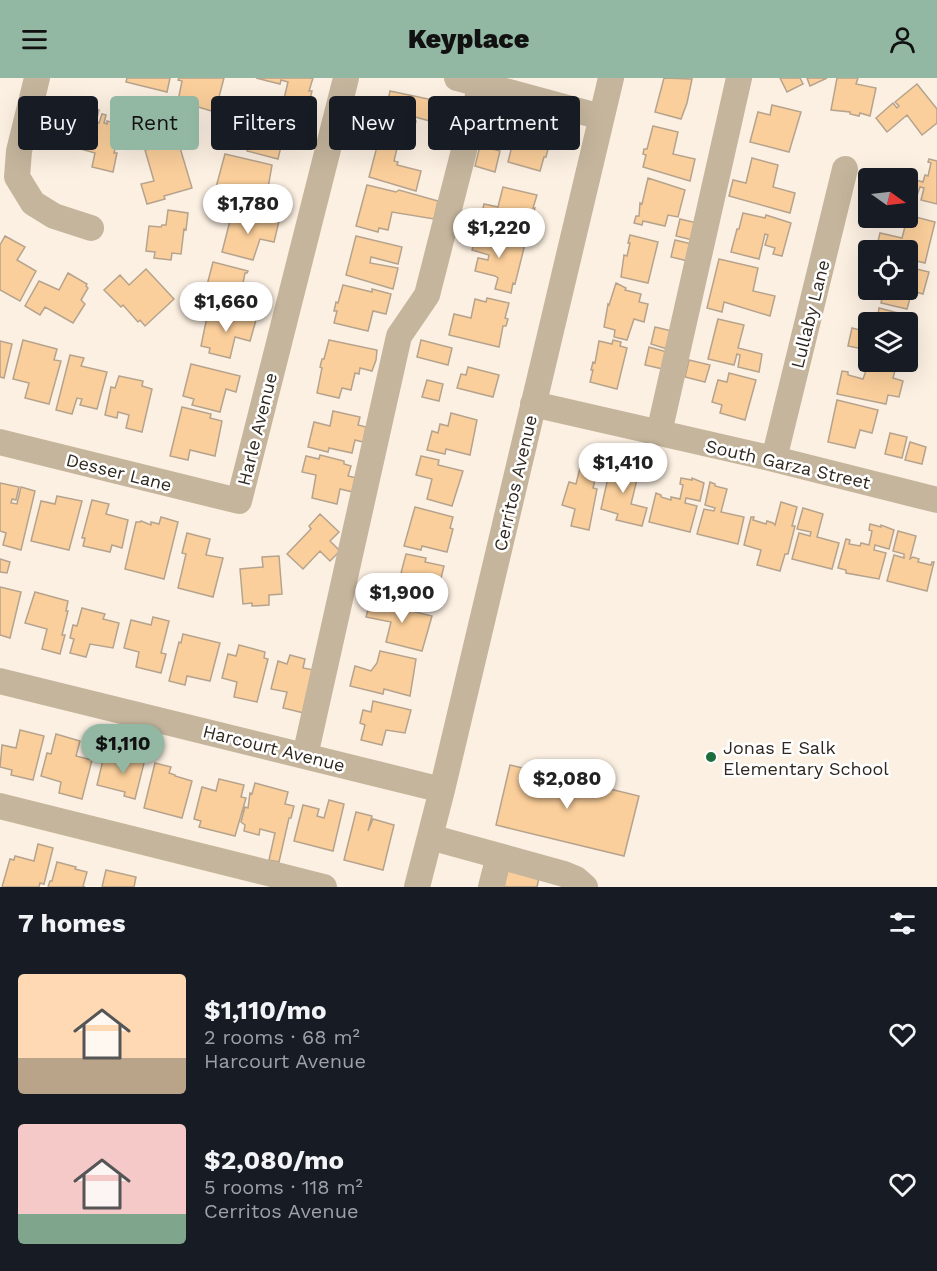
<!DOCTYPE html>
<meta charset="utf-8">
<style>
:root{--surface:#171b24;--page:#242831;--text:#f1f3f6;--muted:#9ea1a6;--accent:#92b7a3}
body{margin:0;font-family:"Work Sans",sans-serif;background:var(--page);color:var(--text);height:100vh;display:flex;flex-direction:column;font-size:22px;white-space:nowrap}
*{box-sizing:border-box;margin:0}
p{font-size:20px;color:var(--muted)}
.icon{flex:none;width:33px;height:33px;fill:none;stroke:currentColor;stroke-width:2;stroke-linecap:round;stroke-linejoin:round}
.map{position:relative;height:809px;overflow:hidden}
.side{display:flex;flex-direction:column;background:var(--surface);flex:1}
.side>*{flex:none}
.guide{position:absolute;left:18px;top:18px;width:600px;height:54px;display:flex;gap:12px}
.needle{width:39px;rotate:104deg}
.buttons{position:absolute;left:858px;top:90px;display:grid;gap:12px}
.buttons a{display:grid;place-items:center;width:60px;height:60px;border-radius:6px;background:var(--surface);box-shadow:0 6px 24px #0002;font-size:30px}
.price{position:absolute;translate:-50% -51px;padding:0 14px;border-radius:21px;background:#fff;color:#222;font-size:20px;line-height:39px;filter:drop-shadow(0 2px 3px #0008)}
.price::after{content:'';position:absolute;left:50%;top:36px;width:18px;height:14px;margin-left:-9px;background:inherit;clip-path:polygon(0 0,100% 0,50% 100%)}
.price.current{background:var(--accent);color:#111}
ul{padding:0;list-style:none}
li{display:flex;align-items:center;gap:18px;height:150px;padding:0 18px}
li span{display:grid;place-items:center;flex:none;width:168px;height:120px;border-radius:6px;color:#555}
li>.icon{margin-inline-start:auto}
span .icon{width:72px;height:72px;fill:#fffc;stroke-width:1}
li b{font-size:26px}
h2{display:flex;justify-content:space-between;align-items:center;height:72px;padding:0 18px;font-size:26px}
.tag{padding:0 21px;border-radius:6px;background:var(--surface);box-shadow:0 6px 24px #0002;font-size:21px;line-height:54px}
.tag.current{background:var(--accent);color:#111}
header{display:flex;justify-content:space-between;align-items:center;height:78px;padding:0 18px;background:var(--accent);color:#111;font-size:27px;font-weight:800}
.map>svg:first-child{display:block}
</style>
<header><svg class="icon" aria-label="menu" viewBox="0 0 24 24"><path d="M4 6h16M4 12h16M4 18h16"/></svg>Keyplace<svg class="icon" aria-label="person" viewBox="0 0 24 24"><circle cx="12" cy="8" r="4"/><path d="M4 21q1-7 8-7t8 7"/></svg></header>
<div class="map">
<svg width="937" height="809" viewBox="0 0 937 809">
<rect width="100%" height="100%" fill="#fcf0e2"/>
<path fill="#fbcf9b" stroke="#b6a38d" stroke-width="1.5" d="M127,0H170L167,14L126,4Z
M179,0H224L215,34L178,23L182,3L178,2Z
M256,0H313L309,13H312L310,21L307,20L303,34L282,29L288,4L281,2L280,6Z
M664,0L692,1L687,25L681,41L655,34Z
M780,0H800L803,6L787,14Z
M807,0H827L810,8Z
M837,0H858L856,6L876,10L870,38L860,35L859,38L850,36V34L831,32Z
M917,6L937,31V45L922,57L907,37L887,54L876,40L893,25L897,30L899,28L895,24Z
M390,13L457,27L452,49L415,39L414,43H416L412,60L381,52L384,31L386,32Z
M772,27L801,34L789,74L750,64L758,34L770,37Z
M88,29L99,32L96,44L99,45L102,36L106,37L104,45L107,46V43L121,47L114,75H117L113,94L92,89L95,75L63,66L70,36L78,38L79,32L87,33Z
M257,35L284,41V38L303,43L298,64L283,60L278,81L247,73Z
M502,39L550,52L546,71H548L546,79H544L540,93L508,84L513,64L498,60Z
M653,48L678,54L673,76L695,81L690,103L643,89L646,77L643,76L644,71H647Z
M379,61L398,66L394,83L398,84L397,87L421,93L416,113L369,99Z
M178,63L192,110L164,118L165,121L147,126L141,106L154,103L145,72Z
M480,68L500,73L495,94L475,88Z
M225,76L272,87L268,110L286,114L281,134L262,129L263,128L255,126L256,123L215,113Z
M752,80L778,87L773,109L795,115L790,135L729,118L733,102L746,105Z
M929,81L937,83V126L921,122L924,110L920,109L913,129L908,128V100H902L904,95L910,96L909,100L923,104L925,97L928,98L931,85L928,84Z
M648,100L685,112L678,139L668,137L665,148L643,143L642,147L634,145L636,138H639L640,125L642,126Z
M367,107L396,114L399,112L438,123L434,141L392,134L388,152L379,150L378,154L356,148Z
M503,109L537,117L533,130H535L527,156L498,149L497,152L479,147L484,126L498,129Z
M168,132L188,135L186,152L184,151L181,176L172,175L171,182L154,180L155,174L146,173L149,148L161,149L162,147H166Z
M232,135L259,142L260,139L279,143L274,164L260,161L253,182L222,174Z
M743,135L765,140L766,137L791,145L782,178L773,176L775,170L765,167L768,157L765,156L759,181L731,174L737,151H739Z
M908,137L935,144L925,185L908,181V172H899L900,170L897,169L896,172H876L880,155L902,160Z
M680,141L697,145L693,162L676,158Z
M478,152L525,166L515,206L513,205L511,215L495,211L498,200L495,198L475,193L478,180L488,182L489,177L472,172Z
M630,157L658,164L648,205L621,199L624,177L627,178L630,165H628Z
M5,158L25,169L17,182L36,193L20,223L0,212V167Z
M356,158L402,169L398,186L371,179L370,185L398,190L393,211L346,197Z
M675,162L692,166L688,183L671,179Z
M868,177V198L864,197Z
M719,181L758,190L753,213L775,218L770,238L724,224L722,234L707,230Z
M213,184L248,193L247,195H245L243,205H245L243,214L260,218L256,238L215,225L217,218L205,215Z
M908,189L929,194L923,216L912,213L907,231L881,225L884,212H908Z
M146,191L174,221L145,248L140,242L138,244L123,227L121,229L104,212L120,197L129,207Z
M68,195L87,206L86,208L88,210L81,222L85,226L73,245L45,229L40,237L25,228L39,203L59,212Z
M616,205L626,210L625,212L641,216L639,224L648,226L644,244L634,241L627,262L614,259L615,252L604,249L608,226L609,227Z
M343,207L372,214V211L391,216L386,236L373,233L368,253L334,245L337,233H334L336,224L338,225Z
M487,220L509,225L505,240L508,241L506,248H503L499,269L449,257L454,236L471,240L475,221L486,224Z
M879,230L906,237L904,244H877Z
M208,234L235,241L236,237L256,242L250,263L235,259L230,280L209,275L210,270L201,268Z
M718,241L744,247L738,270L762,276L759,294L738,289L740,277L737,276L734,287L708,281Z
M655,249L672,253L667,271L651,266Z
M852,250L868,254V272L848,268Z
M908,261L912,262L908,278Z
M23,262L57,271L54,282L61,283L49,326L25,320L29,305L13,301Z
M329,262L377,272L376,282L372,293L360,290L359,296L355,295L351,312L342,310L339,320L317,315L322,290L320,289L322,281H324Z
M421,262L452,270L448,287L417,279Z
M613,262L621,264L620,268L627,270L617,311L590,304L593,292H591L593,284L595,285L599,263L612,266Z
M0,263L12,266L4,300L0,299Z
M649,269L667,274L663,291L645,287Z
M70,277L84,280L81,288L107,294L97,331L80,327L82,321L77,320L72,336L56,332Z
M689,282L710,287L705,304L685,299Z
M869,284L897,285L893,300L903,303L899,319L888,317L886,326L837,316L842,293L848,294V297L863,301Z
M191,286L240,298L236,314L226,311L220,334L192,327L194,321L183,318Z
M468,289L499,297L493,319L457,310L461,296L466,297Z
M729,295L756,302L745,342L720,335L722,327L712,324L718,302L727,304Z
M119,298L143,303L142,308L152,311L142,354L126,350L129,337L118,334L117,340L105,337L111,309L115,310Z
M427,302L443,306L439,323L422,319Z
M837,322L878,332L872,355L860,352L855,370L828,364Z
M182,329L211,336L210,340L222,343L215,378L190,372L188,382L170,378Z
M333,333L360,339L358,347L366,349L363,364L355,362L352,375L329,370L328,374L308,369L314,344L330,348Z
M451,335L477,342L470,377L446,371L445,376L427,372L432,353L438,355L440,346L448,348Z
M890,355L907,359L902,380L885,376Z
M910,364L926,369L922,386L905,382Z
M320,377L344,383V386L351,388L348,398L357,400L353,414L340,411L337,426L312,420L316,397L302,394L306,378L319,381Z
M421,378L439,382L438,387L463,393L452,428L427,421L432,401L416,397Z
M612,382L640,389L631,426L647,430L642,448L616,442L618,436L601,431Z
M581,386L598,390L593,410L597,411L589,452L571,448L575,431L562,427L569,404L576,406Z
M681,400L692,402V400L704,405L700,423L686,420L685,425L697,428L690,454L649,444L656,415L661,417V419L671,422V419L680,421L683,407L680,406Z
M710,404L715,406V408L727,411L721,434L744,439L738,466L697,456L704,431L714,433L715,430L705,427Z
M0,405L19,409L16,422L12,421L11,425L17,426L21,409L35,413L21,472L3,467L6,455L0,453Z
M57,418L82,423L69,472L31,463L41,423L55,426Z
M92,422L109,426L106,436L128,442L122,470L112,467L110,474L83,468L85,460H82Z
M781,424L797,429L792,448H795L788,476H785L780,493L757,487L761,472L744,467L751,439H754L753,442L766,446L767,443L773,445L775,447Z
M415,429L453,439L450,450L453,451L447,474L422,468L421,472L404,468Z
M803,430L823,436L817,459L839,465L832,491L792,481L799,455L810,458L811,454L797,451Z
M320,436L339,454L330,463L340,473L330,483L320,473L303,491L287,476L311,451L309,448Z
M161,439L178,444L164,501L125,491L136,444H140L141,443L151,447V444L159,446Z
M870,446L881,449V447L894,452L889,471L875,467L874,472L886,475L879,501L846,495V492L838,490L846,461L850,462L849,466L860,468L861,465L869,467L872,453L869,452Z
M898,453L916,458L910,481L913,479L919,481L918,484L931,487L932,484H934L927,513L887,503L894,477L904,480V476L893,473Z
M187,455L210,461L206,477L223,480L213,519L178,510L186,476L182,475Z
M406,476L426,480L425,484L444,488L440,504L445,505L440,527L413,520L416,509L402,505L404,496L401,495Z
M279,478L282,516L269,517V527L252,528V525L243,526L240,491L263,489L262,479Z
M0,481L10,484L7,495L0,494Z
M0,509L21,514L10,560L0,557Z
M35,514L68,523L66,533H68L62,557H65L60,576L42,571L47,551L25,545Z
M371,521L408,528L407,532L432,538L422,573L386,564L391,544L366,539Z
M82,530L105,536L103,541L119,545L113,570L90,566L86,579L70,575L74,561L70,560L73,547L77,548Z
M153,539L169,543L161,575L166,576L161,595L136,589L139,574L124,570L131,542L151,547Z
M183,556L220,565L210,603L187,598L185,607L169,603L179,564L181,565Z
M239,567L265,574L264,580L268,581L257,624L234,619L237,604L222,600L228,576L236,578Z
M380,573L416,581L410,618L384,611L383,616L350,608L355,588L371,593L377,585Z
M290,577L305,581L303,590L314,592L308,636L283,630L287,614L271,611L278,583L287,586Z
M373,623L411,632L405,655L386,652L382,667L361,662L365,647L360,645L363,632L371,634Z
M20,652L44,658L33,702L11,697L12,692L0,689L2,667L16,670Z
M56,656L80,663L76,678L92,682L82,721L59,715L61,704L41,698L47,675L51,676Z
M130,673L146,677L135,721L124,718L125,714L97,707L103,682L127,686Z
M155,685L171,689L169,695L175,697V698L192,703L182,740L144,730Z
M510,687L639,718L624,778L496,747Z
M219,701L244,707L241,719L246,720L235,758L199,749L201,743L194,741L202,709L216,713Z
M255,705L288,714L285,726L294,728L291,740H289L279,784L269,782L275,755L260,751L259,757L244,753L245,747L241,744L245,729L248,730L250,715L252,716Z
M329,722L344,726L333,773L294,763L303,727L319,731L317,738L324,740Z
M356,734L372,738L368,753L373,741L394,747L383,792L344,782Z
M38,766L53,770L44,806L40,805L39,809H2L10,781L14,782L15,778L34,783Z
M57,784L76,789L75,791L87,794L83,808L85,809H48L50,803H52Z
M508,791L539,799L537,809H504Z
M106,792L136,799L134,809H102Z"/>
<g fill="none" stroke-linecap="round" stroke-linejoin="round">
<path stroke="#c5b59d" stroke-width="26" d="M37,0L19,73L17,99L33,125L54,138L91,150
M457,0L601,39
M533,326L774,381L937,422
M659,355L739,0
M0,364L239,423L346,0
M774,381L845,91
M0,603L442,712
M305,678L399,258L427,217L481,6
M0,728L324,809
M430,759L564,796L576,801L585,809
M417,809L442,712L611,0
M491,809L499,778"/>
</g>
<circle fill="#1d6d3d" stroke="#fff" stroke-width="2" cx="711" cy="679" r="6"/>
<g text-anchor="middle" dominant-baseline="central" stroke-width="5" stroke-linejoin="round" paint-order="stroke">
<g font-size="18" fill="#30281f" stroke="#fff">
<text transform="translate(810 236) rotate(-76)">Lullaby Lane</text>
<text transform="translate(257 351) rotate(-76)">Harle Avenue</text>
<text transform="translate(788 386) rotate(13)">South Garza Street</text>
<text transform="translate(119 394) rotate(14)">Desser Lane</text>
<text transform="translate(515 405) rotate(-77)">Cerritos Avenue</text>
<text transform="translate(274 670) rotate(14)">Harcourt Avenue</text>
</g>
<g font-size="18" fill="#30281f" stroke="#fff" text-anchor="start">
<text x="723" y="669">Jonas E Salk<tspan x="723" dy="21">Elementary School</tspan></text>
</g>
</g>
</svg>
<div class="buttons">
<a><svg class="needle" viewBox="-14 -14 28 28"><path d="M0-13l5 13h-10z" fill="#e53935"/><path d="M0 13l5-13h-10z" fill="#9ea1a6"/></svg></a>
<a><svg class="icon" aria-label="locate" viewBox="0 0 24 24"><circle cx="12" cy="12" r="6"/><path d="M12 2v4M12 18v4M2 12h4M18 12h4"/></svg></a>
<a><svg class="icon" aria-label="layers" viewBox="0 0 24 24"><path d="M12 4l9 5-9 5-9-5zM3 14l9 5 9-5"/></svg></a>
</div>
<b class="price" style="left:248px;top:157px">$1,780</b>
<b class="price" style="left:499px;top:181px">$1,220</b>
<b class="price" style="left:226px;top:255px">$1,660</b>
<b class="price" style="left:623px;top:416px">$1,410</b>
<b class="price" style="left:402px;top:546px">$1,900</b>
<b class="price current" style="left:123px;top:697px">$1,110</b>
<b class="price" style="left:567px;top:732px">$2,080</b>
<div class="guide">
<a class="tag">Buy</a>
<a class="tag current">Rent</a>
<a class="tag">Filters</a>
<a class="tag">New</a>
<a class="tag">Apartment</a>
</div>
</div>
<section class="side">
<h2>7 homes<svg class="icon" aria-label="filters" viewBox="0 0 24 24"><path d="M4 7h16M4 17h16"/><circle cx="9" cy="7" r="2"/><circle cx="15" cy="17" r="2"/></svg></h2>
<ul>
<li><span style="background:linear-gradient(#ffd9b3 70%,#b9a48a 0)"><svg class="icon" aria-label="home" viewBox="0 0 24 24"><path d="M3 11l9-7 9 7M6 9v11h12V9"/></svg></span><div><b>$1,110/mo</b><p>2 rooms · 68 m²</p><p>Harcourt Avenue</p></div><svg class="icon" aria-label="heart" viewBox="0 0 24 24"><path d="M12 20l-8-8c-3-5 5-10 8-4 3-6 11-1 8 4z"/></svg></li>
<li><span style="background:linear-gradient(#f6c9c9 75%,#7fa58c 0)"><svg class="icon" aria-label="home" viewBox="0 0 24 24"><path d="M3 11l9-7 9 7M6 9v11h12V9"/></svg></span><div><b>$2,080/mo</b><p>5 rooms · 118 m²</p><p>Cerritos Avenue</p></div><svg class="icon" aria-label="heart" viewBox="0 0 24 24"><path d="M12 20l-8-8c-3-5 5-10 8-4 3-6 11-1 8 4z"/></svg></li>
</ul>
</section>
